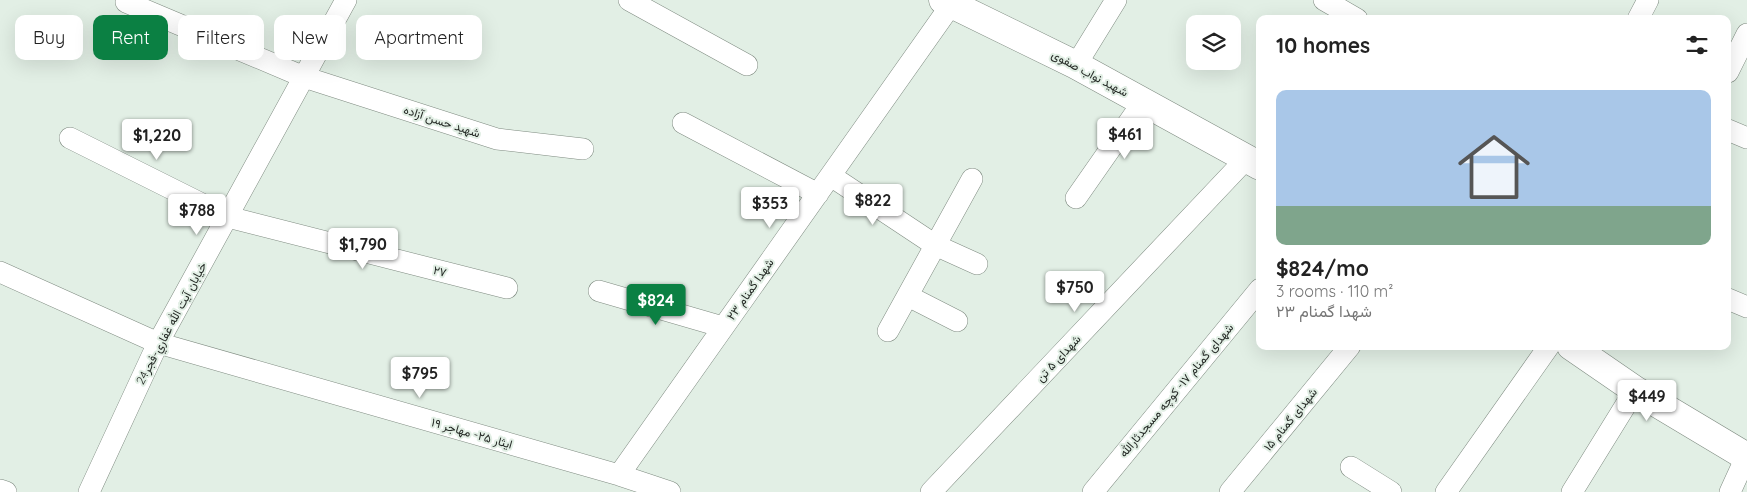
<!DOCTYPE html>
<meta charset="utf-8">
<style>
:root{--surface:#fff;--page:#f6f6f6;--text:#222;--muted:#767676;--accent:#0b8043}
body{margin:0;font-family:Quicksand,Vazirmatn,sans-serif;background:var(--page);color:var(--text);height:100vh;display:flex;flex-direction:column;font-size:19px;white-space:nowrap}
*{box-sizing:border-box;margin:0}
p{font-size:16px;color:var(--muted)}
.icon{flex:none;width:28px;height:28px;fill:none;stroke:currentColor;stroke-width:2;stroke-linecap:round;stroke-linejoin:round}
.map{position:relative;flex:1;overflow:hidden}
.drawer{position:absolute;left:1256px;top:15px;width:475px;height:335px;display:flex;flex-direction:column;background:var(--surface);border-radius:10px;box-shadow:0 5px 20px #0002}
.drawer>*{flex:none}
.banner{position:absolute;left:15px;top:15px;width:475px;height:45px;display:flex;gap:10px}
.fabs{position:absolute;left:1186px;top:15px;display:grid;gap:10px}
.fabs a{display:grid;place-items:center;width:55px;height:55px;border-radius:10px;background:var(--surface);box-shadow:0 5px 20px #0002;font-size:25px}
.price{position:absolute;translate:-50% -42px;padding:0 11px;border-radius:5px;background:#fff;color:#222;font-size:16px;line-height:32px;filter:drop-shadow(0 1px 2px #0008)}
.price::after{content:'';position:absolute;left:50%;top:30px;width:15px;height:11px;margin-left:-8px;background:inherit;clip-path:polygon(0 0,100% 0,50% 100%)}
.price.selected{background:var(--accent);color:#fff}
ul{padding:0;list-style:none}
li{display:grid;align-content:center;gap:10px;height:265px;padding:0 20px}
li span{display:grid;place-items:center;height:155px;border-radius:10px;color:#555}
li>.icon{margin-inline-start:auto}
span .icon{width:90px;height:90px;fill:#fffc;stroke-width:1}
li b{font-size:21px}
h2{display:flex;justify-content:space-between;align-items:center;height:60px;padding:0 20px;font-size:21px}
.tag{padding:0 18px;border-radius:10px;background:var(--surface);box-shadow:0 5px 20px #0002;font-size:18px;line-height:45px}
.tag.selected{background:var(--accent);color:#fff}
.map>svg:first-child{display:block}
</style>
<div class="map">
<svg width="1747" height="492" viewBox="0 0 1747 492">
<rect width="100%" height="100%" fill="#e2efe5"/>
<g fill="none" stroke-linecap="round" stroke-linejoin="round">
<defs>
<path id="street" d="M629,0L747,65
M1324,0L1357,19
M126,2L304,77L497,139L583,149
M1638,19L1648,0
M1076,65L1116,0
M1728,72L1747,34
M683,123L818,194
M1728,130L1747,138
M70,138L228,217L507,288
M831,176L935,245L977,264
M1076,198L1143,102
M0,272L158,343L619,475L670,492
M599,291L723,327
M908,296L957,321
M1728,299L1747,307
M888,331L972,179
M1351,467L1391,492
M619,475L951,5
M0,490L6,492
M89,492L158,343L346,0
M931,492L1246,159
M1093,492L1260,289
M1230,492L1350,346
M1446,492L1549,346
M1572,492L1635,390
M1730,492L1746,457"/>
<path id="secondary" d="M943,0L1076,65L1260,166
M1571,346L1635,390L1747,457"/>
</defs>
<use href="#street" stroke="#7f8b81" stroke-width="22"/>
<use href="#secondary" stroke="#7f8b81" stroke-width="29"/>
<use href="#street" stroke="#fff" stroke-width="21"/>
<use href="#secondary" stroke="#fff" stroke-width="28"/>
</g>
<g text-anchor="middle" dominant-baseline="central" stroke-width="4" stroke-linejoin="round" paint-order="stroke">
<g font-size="12" fill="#252a26" stroke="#e2efe5">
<text transform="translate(1090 73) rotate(28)">شهید نواب صفوی</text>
<text transform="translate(442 121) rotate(18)">شهید حسن آزاده</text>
<text transform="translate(440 271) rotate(14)">۲۷</text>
<text transform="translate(750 289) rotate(-55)">شهدا گمنام ۲۳</text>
<text transform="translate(171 323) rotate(-62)">خيابان آيت الله غفاري-فجر24</text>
<text transform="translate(1058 358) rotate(-47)">شهدای ۵ تن</text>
<text transform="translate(1176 390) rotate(-50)">شهدای گمنام ۱۷- كوچه مسجدثارالله</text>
<text transform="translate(1290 419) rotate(-51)">شهدای گمنام ۱۵</text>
<text transform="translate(472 433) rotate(16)">ایثار ۲۵- مهاجر ۱۹</text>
</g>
</g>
</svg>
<div class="fabs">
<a><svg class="icon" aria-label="layers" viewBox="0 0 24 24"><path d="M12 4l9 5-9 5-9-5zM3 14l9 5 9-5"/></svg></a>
</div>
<b class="price" style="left:1125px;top:160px">$461</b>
<b class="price" style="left:157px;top:161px">$1,220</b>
<b class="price" style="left:873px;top:226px">$822</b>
<b class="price" style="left:770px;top:229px">$353</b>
<b class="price" style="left:197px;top:236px">$788</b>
<b class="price" style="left:363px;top:270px">$1,790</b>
<b class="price" style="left:1075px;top:313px">$750</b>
<b class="price selected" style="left:656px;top:326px">$824</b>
<b class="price" style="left:420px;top:399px">$795</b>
<b class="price" style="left:1647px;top:422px">$449</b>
<div class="banner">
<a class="tag">Buy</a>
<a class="tag selected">Rent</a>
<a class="tag">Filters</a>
<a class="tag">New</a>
<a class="tag">Apartment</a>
</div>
<section class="drawer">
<h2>10 homes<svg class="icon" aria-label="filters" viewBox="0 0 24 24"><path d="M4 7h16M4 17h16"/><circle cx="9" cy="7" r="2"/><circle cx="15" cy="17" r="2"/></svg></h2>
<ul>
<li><span style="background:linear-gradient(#a9c7e8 75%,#7fa58c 0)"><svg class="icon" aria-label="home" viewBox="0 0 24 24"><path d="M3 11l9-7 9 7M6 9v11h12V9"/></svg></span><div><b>$824/mo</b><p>3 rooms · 110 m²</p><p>شهدا گمنام ۲۳</p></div></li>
</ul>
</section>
</div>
